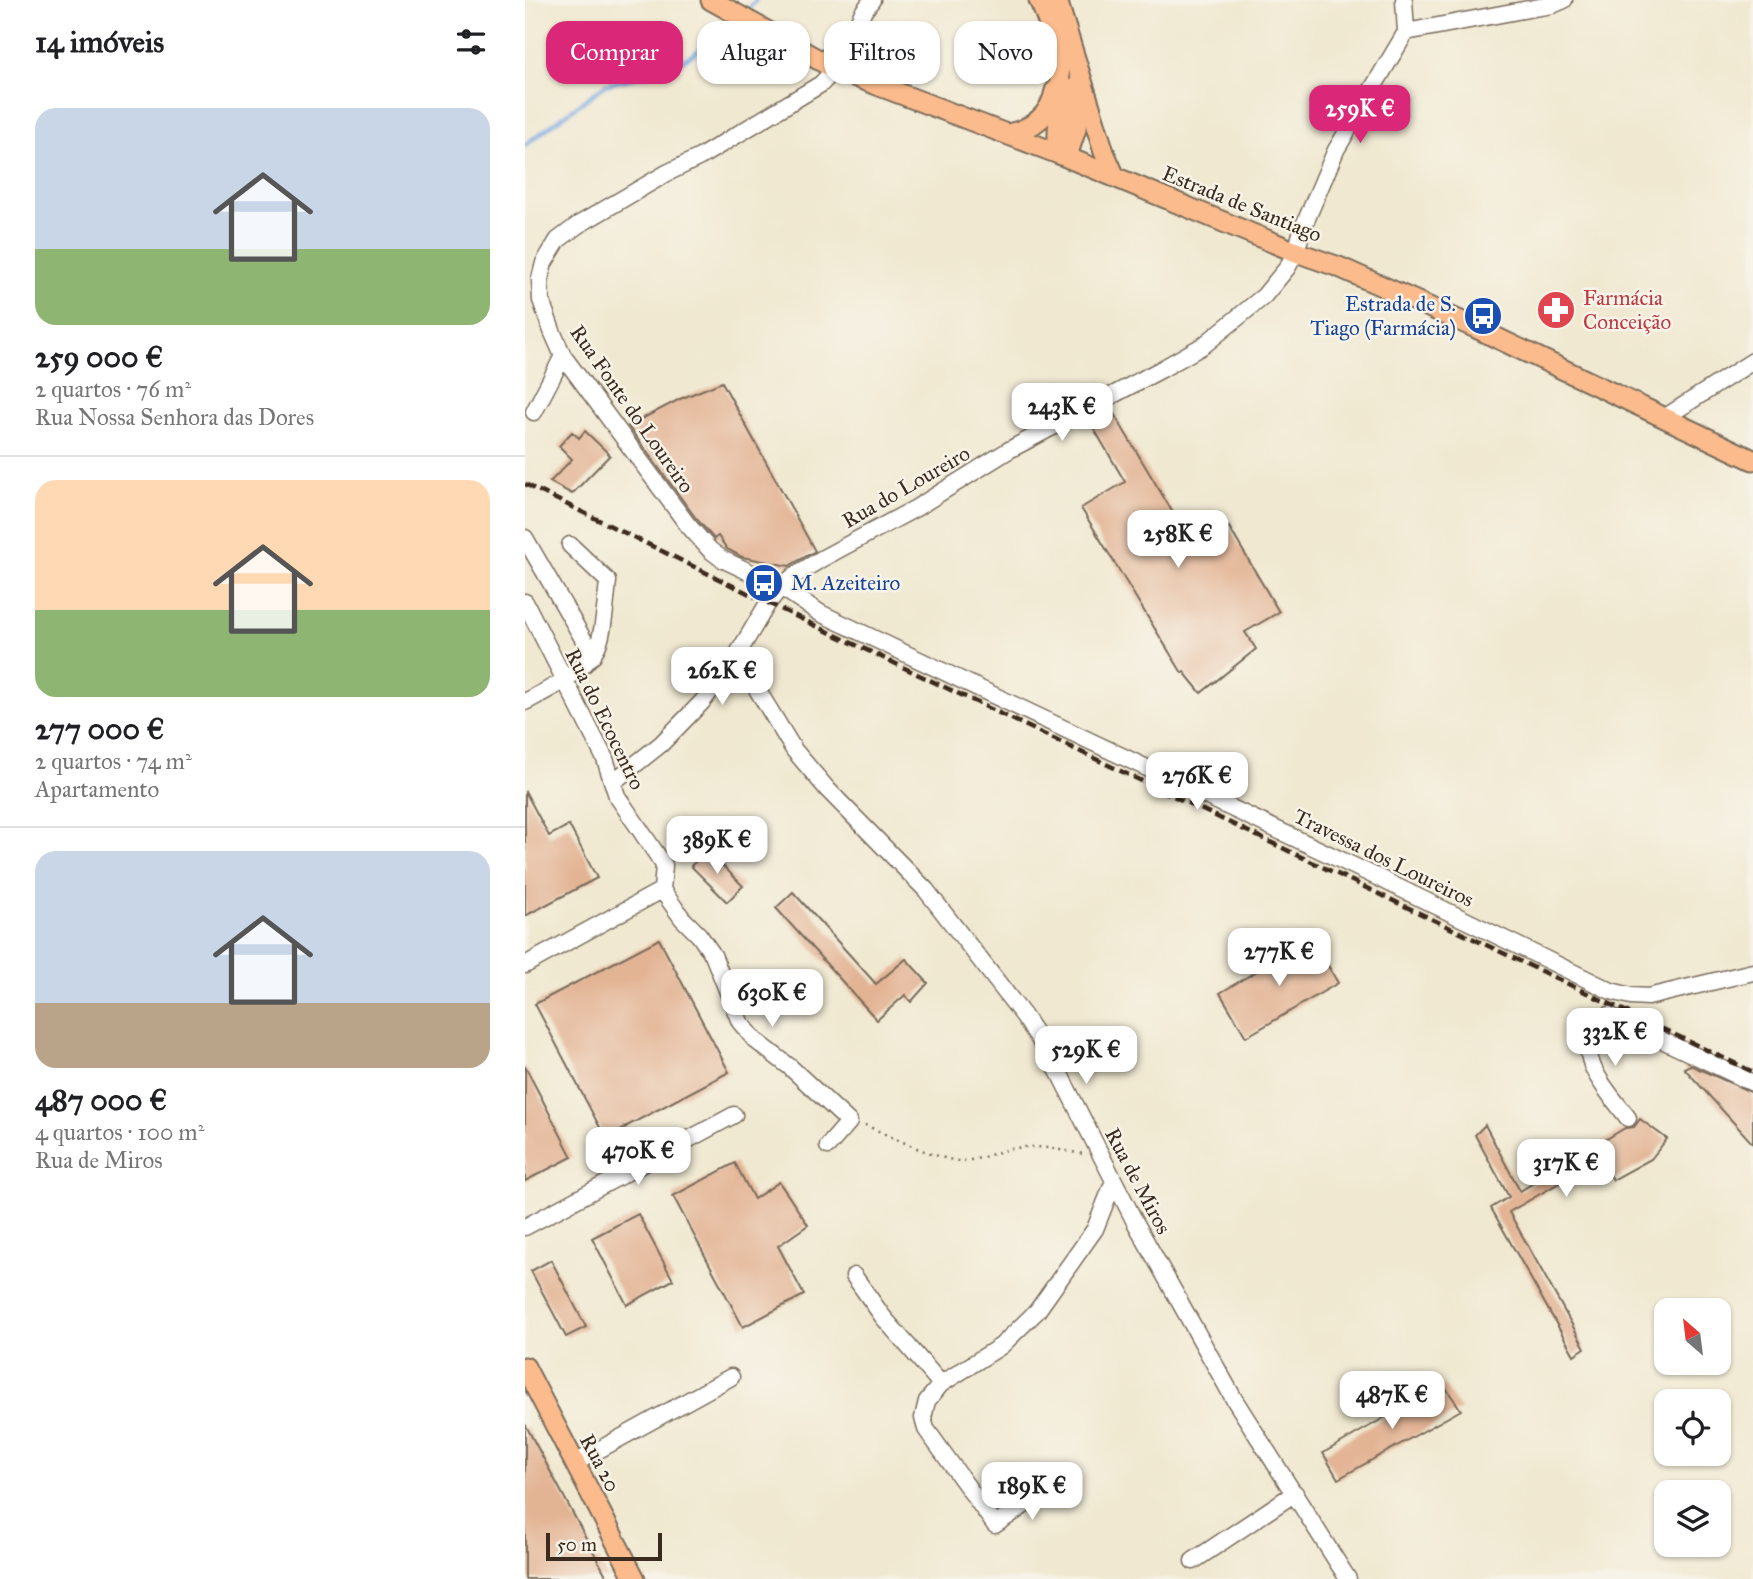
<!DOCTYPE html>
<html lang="pt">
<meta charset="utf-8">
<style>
:root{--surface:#fff;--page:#f6f6f6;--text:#202124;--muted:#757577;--line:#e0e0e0;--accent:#db2777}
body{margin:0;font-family:"IM FELL Great Primer",serif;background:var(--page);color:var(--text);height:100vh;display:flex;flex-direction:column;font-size:26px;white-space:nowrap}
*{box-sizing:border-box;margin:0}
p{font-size:23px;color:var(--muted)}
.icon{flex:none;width:38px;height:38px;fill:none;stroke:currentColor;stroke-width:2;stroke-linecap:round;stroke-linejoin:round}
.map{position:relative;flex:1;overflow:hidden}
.drawer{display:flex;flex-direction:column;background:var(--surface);width:525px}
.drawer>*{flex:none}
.top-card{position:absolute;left:21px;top:21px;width:665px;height:63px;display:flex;gap:14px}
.needle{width:46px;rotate:332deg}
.fabs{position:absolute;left:1129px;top:1298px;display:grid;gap:14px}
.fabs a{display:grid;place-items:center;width:77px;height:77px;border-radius:14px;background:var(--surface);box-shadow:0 2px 5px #0004;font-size:35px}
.scale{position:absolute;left:21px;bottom:18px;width:116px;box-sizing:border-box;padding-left:7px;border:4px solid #3b2a1e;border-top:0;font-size:19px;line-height:24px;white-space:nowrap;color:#3b2a1e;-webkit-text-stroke:5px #f7f3e8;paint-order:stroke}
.price{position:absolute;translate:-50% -60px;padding:0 16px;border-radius:14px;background:#fff;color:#222;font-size:23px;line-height:46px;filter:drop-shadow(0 2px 4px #0008)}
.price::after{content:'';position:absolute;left:50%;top:42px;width:21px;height:16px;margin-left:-10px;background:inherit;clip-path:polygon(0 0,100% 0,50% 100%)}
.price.on{background:var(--accent);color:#fff}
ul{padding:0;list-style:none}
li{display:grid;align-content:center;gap:14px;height:371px;padding:0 35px}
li+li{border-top:2px solid var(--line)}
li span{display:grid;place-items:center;height:217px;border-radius:21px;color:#555}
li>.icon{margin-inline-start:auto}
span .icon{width:126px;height:126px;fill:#fffc;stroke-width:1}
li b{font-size:30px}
h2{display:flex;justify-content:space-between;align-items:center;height:84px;padding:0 35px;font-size:30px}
.tag{padding:0 24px;border-radius:21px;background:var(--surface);box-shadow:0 2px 5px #0004;font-size:24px;line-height:63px}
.tag.on{background:var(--accent);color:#fff}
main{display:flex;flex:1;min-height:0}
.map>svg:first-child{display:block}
</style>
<main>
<section class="drawer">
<h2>14 imóveis<svg class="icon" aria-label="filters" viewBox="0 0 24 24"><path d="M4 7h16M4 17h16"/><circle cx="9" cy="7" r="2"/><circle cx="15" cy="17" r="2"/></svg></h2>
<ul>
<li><span style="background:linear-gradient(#c9d6e8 65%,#8fb573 0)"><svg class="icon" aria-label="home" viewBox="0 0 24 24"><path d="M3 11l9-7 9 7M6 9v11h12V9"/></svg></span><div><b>259 000 €</b><p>2 quartos · 76 m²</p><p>Rua Nossa Senhora das Dores</p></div></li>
<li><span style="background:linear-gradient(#ffd9b3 60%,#8fb573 0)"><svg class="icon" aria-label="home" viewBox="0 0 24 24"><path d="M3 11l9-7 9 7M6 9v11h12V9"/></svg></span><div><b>277 000 €</b><p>2 quartos · 74 m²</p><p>Apartamento</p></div></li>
<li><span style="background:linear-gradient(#c9d6e8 70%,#b9a48a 0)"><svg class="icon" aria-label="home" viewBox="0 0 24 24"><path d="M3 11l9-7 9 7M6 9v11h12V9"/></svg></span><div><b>487 000 €</b><p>4 quartos · 100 m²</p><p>Rua de Miros</p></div></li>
</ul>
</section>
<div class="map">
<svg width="1228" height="1579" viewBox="0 0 1228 1579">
<rect width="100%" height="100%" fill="#f7f3e8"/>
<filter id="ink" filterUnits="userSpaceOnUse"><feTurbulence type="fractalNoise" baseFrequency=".0143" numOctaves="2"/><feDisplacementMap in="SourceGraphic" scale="14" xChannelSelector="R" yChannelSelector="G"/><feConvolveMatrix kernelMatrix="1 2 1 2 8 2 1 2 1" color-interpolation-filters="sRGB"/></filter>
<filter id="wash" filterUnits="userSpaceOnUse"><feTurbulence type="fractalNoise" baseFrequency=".00686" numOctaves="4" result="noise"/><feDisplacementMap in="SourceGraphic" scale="28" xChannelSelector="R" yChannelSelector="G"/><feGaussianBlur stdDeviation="1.57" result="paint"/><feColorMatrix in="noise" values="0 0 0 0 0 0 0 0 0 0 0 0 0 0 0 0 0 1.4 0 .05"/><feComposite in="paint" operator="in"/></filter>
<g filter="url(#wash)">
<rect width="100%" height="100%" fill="#f0e8d0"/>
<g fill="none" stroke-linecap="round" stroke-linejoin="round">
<path stroke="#76a7e1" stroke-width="4.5" d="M221,13L231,0
M0,145L80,85L144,69L208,29L213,23"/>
</g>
<g id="blocks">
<path fill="#e3b494" d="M197,382L290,551L264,566L217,557L202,549L193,536L189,539L170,517L103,426L155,399Z
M589,414L669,548L704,527L754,612L720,632L731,649L676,693L659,672L657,673L556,508L600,482L568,427Z
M60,431L85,455L47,494L25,482L47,459L34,446L47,432L54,438Z
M0,791L24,836L44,825L72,878L0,916Z
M182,850L218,886L202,902L166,866Z
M268,892L351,984L381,959L403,983L386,1002L380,995L352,1020L251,908Z
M787,938L813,983L721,1037L695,993Z
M134,939L204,1072L100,1127L101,1128L81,1139L10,1004Z
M1165,1065L1228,1093V1144L1159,1068Z
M0,1066L47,1157L0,1181Z
M1115,1119L1142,1139L1126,1159L1088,1180L1076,1159L984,1212L1060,1348L1049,1355L966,1208L984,1197L950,1135L960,1125L995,1191L1100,1128L1109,1127Z
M210,1163L229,1199L254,1182L283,1225L253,1246L279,1295L218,1327L148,1196Z
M113,1214L148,1280L102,1305L67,1238Z
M26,1260L61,1327L41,1337L6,1271Z
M918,1384L936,1410L813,1479L798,1453Z
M0,1424L83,1579H0Z"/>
</g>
</g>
<g filter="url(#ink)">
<use href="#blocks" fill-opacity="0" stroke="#7a6c5c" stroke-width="2"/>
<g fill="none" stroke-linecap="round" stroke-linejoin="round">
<defs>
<path id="minor" d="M347,0L338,12L310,69L296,84L175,157L142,173L53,225L33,240L19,263L15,279L16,300L27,331L38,356L162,524L185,550L197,559L256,587L295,613L856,879L1086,991L1106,996L1123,997L1228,972
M879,0L881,32
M9,412L38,356
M1139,418L1228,361
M0,538L68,656
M0,602L80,759L92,796L139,865L137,890
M209,660L224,676L269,750L303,790L401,890L498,1015L525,1055L610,1222L709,1399L823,1579
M0,702C28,687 69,669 76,635C80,618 81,599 83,581L45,545
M88,782L136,744L177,702L209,660L243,603L256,587L270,575L298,558L391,508L484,450L635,370L679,345L739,296L762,268L771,252L777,230L811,150L881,32L1003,9L1027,5L1039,0
M137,890L157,918L174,935L188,955L215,1022L230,1040L265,1067L324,1122L303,1146
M0,965L137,890
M1103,1118C1089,1099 1053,1062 1067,1037C1071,1029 1079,1022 1084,1015L1228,1083
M0,1227L209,1115
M329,1276L358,1317L416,1384
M50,1463L206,1377
M523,1489L470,1525L401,1429L398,1418L402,1401L416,1384L476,1346L512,1311L570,1229L589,1181
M668,1561L770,1493"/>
<path id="major" d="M186,0L310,69L534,154L771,252L814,267L951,328L1228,460
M514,0C529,30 537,70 535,104C534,121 531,136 534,154
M532,0L579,152L590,177
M483,134C507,129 525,116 530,91
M534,154L545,147L551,129L553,85
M0,1367L110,1579"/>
</defs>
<use href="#minor" stroke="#7a6c5c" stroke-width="19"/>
<use href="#major" stroke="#7a6c5c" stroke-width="23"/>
<path stroke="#7a6c5c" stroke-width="2.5" stroke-dasharray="2 5" stroke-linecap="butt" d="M340,1125C361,1134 415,1161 436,1161C459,1160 478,1148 499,1147C519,1146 539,1151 559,1154"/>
<use href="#minor" stroke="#fff" stroke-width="16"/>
<use href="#major" stroke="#fbbb8c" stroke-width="19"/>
<path stroke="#3b2a1e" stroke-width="4.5" stroke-dasharray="10 5" stroke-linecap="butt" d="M0,484L243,603L1228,1072"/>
</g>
</g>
<defs>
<symbol id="pharmacy-disc" viewBox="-11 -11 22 22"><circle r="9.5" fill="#e0444e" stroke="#f7f3e8"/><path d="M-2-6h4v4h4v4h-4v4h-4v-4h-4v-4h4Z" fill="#fff"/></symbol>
<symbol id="bus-disc" viewBox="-11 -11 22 22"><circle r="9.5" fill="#1a4fb4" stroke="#f7f3e8"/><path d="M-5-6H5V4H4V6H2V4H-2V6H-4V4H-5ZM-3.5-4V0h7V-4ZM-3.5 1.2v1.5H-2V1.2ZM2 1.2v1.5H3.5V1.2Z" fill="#fff"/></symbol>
</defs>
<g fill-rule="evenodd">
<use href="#pharmacy-disc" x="1009" y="288" width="44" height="44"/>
<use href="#bus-disc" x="936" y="294" width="44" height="44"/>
<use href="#bus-disc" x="217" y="561" width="44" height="44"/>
</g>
<g text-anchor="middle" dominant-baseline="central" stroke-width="5" stroke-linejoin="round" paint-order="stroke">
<g font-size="21" fill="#3b2a1e" stroke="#f7f3e8">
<text transform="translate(717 204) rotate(22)">Estrada de Santiago</text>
<text transform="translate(107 409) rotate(55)">Rua Fonte do Loureiro</text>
<text transform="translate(381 487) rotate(-30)">Rua do Loureiro</text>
<text transform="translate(80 719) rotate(64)">Rua do Ecocentro</text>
<text transform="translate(859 858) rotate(26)">Travessa dos Loureiros</text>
<text transform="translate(613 1181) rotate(62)">Rua de Miros</text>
<text transform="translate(75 1463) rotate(62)">Rua 20</text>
</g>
<g font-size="21" fill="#be3a42" stroke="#f7f3e8" text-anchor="start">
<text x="1058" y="298">Farmácia<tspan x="1058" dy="24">Conceição</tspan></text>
</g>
<g font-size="21" fill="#164399" stroke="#f7f3e8" text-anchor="end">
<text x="931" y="304">Estrada de S.<tspan x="931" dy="24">Tiago (Farmácia)</tspan></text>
<text x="266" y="583" text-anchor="start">M. Azeiteiro</text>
</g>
</g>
</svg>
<div class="fabs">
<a><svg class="needle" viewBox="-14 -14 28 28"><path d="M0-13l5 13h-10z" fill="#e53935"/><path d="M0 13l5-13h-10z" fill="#757577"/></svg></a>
<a><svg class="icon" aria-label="locate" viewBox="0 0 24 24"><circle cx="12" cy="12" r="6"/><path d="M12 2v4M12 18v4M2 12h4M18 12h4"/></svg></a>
<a><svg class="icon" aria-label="layers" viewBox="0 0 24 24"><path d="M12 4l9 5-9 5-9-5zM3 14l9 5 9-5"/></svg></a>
</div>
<div class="scale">50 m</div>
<b class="price on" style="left:835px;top:145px">259K €</b>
<b class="price" style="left:537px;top:443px">243K €</b>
<b class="price" style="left:653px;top:570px">258K €</b>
<b class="price" style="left:197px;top:707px">262K €</b>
<b class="price" style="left:672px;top:812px">276K €</b>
<b class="price" style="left:192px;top:876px">389K €</b>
<b class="price" style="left:754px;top:988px">277K €</b>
<b class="price" style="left:247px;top:1029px">630K €</b>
<b class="price" style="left:1090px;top:1068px">332K €</b>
<b class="price" style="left:561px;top:1086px">529K €</b>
<b class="price" style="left:113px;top:1187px">470K €</b>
<b class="price" style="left:1041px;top:1199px">317K €</b>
<b class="price" style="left:867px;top:1431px">487K €</b>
<b class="price" style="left:507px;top:1522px">189K €</b>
<div class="top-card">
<a class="tag on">Comprar</a>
<a class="tag">Alugar</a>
<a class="tag">Filtros</a>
<a class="tag">Novo</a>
</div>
</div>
</main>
